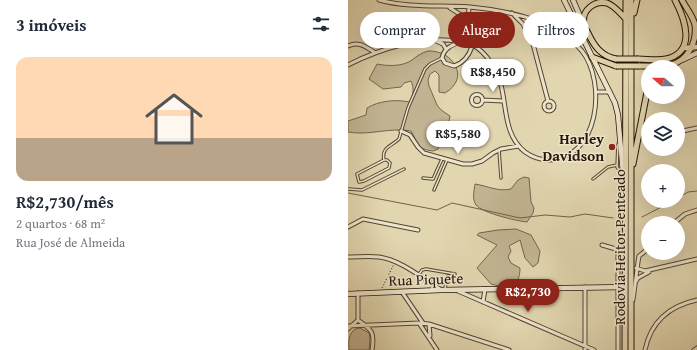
<!DOCTYPE html>
<html lang="pt">
<meta charset="utf-8">
<style>
:root{--surface:#fff;--page:#f2f2f3;--text:#1f2937;--muted:#747a83;--line:#e0e1e3;--accent:#8f2418}
body{margin:0;font-family:"Gentium Book Plus",serif;background:var(--page);color:var(--text);height:100vh;display:flex;flex-direction:column;font-size:15px;white-space:nowrap}
*{box-sizing:border-box;margin:0}
p{font-size:13px;color:var(--muted)}
.icon{flex:none;width:22px;height:22px;fill:none;stroke:currentColor;stroke-width:2;stroke-linecap:round;stroke-linejoin:round}
.map{position:relative;flex:1;overflow:hidden}
.sheet{display:flex;flex-direction:column;background:var(--surface);width:348px}
.sheet>*{flex:none}
.top-card{position:absolute;left:12px;top:12px;width:277px;height:36px;display:flex;gap:8px}
.needle{width:26px;rotate:290deg}
.buttons{position:absolute;left:293px;top:60px;display:grid;gap:8px}
.buttons a{display:grid;place-items:center;width:44px;height:44px;border-radius:50%;background:var(--surface);box-shadow:0 4px 16px #0002;font-size:20px}
.price{position:absolute;translate:-50% -34px;padding:0 9px;border-radius:14px;background:#fff;color:#222;font-size:13px;line-height:26px;filter:drop-shadow(0 1px 2px #0008)}
.price::after{content:'';position:absolute;left:50%;top:24px;width:12px;height:9px;margin-left:-6px;background:inherit;clip-path:polygon(0 0,100% 0,50% 100%)}
.price.selected{background:var(--accent);color:#fff}
ul{padding:0;list-style:none}
li{display:grid;align-content:center;gap:8px;height:212px;padding:0 16px}
li+li{border-top:1px solid var(--line)}
li span{display:grid;place-items:center;height:124px;border-radius:12px;color:#555}
li>.icon{margin-inline-start:auto}
span .icon{width:72px;height:72px;fill:#fffc;stroke-width:1}
li b{font-size:17px}
h2{display:flex;justify-content:space-between;align-items:center;height:48px;padding:0 16px;font-size:17px}
.chip{padding:0 14px;border-radius:18px;background:var(--surface);box-shadow:0 4px 16px #0002;font-size:14px;line-height:36px}
.chip.selected{background:var(--accent);color:#fff}
main{display:flex;flex:1;min-height:0}
.map>svg:first-child{display:block}
</style>
<main>
<section class="sheet">
<h2>3 imóveis<svg class="icon" aria-label="filters" viewBox="0 0 24 24"><path d="M4 7h16M4 17h16"/><circle cx="9" cy="7" r="2"/><circle cx="15" cy="17" r="2"/></svg></h2>
<ul>
<li><span style="background:linear-gradient(#ffd9b3 65%,#b9a48a 0)"><svg class="icon" aria-label="home" viewBox="0 0 24 24"><path d="M3 11l9-7 9 7M6 9v11h12V9"/></svg></span><div><b>R$2,730/mês</b><p>2 quartos · 68 m²</p><p>Rua José de Almeida</p></div></li>
</ul>
</section>
<div class="map">
<svg width="349" height="350" viewBox="0 0 349 350">
<rect width="100%" height="100%" fill="#e2d6b0"/>
<filter id="stains"><feTurbulence type="fractalNoise" baseFrequency=".005" numOctaves="4"/><feColorMatrix values="0 0 0 0 .2 0 0 0 0 .09 0 0 0 0 .02 0 0 0 .5 -.17"/></filter>
<radialGradient id="worn" r=".72"><stop offset=".6" stop-color="#630" stop-opacity="0"/><stop offset="1" stop-color="#630" stop-opacity=".3"/></radialGradient>
<path fill="#c2b593" stroke="#74654c" d="M80,51C105,50 123,78 97,93L91,92V75L87,71L82,74L80,80L81,86L89,105L93,110L102,116L100,126L90,149L85,151C68,149 70,143 63,131C41,127 22,136 0,132V121L18,115L19,108C30,101 48,99 61,102C66,95 66,88 63,81L56,83L53,87L35,89L21,79L29,64C39,66 54,67 64,60C69,56 73,53 80,51Z
M176,177L181,178L183,202L186,208L185,213L179,222C169,221 134,213 128,205C124,199 126,191 127,184C140,186 150,192 163,189L170,180Z
M168,229L183,235L192,251L190,263L185,267L177,258L172,240L161,246L163,251L160,257L163,263L172,268C172,277 169,285 162,289L143,284L129,268L149,245L129,235L131,233L150,230Z
M12,328L21,333L22,338L21,350H1C0,340 1,329 12,328Z"/>
<g fill="none" stroke-linecap="round" stroke-linejoin="round">
<path stroke="#706149" stroke-width="1" d="M0,193L89,210L104,203L172,218L197,215L222,217L237,214L265,218
M330,198L340,192L349,191
M294,217L325,201"/>
<defs>
<path id="lane" d="M270,144L269,167L273,173
M151,150L153,178
M36,160C33,147 44,146 51,139L60,108L77,69L82,64L94,58
M36,160H39L42,163L41,168L16,181L11,182L9,174Z
M75,178L85,179L94,159
M245,179L260,167L269,165
M0,189L14,190L56,169
M86,190L99,160
M71,274L74,270L78,269L107,274
M97,288L100,276"/>
<path id="street" d="M102,8C108,12 116,16 120,21C132,35 123,61 106,66L97,63L94,58C96,48 104,45 113,42
M164,13L175,24L185,44L200,101
M120,21L121,7
M215,33L219,25L232,16
M221,38L230,36L233,34
M88,41L95,44L98,49
M0,46C10,41 17,46 26,52
M0,65C31,49 78,34 112,42C116,43 121,43 125,45C139,53 149,70 153,85C159,109 156,135 177,152C184,157 193,160 201,160C251,159 259,83 234,51C221,36 205,27 187,20C166,13 144,9 122,7C91,5 61,8 31,0
M248,92H262
M123.5 100a5.5 5.5 0 1 1 11 0a5.5 5.5 0 1 1-11 0Z
M135,100L155,101
M196 106a5 5 0 1 1 10 0a5 5 0 1 1-10 0Z
M53,131L62,135L70,147L76,153L115,164H124L134,161L145,153L153,149L171,146
M330,132L349,128
M326,223L337,214L349,210
M0,227L15,219L70,230
M254,245L268,249L270,251V350
M0,257C10,257 21,256 31,257C53,260 74,278 92,289
M288,268L297,271L349,259
M287,283L290,278L301,272
M110,291L246,350
M54,292L75,323
M285,300L290,262L291,256L300,249
M135,302L137,289
M10,320C24,330 27,332 24,350
M71,323L89,350
M81,324L82,336
M0,326L71,323L81,324L161,350
M0,329L10,320V293
M237,350V287
M297,350C303,321 321,306 349,300
M346,350L349,348"/>
<path id="secondary" d="M216,0L267,103L270,115L276,185
M225,0L235,23
M336,48L349,47
M334,60L349,53
M0,294L93,290L277,287"/>
<path id="primary" d="M286,13L289,0
M244,57L268,66
M268,59C253,56 246,46 240,33C239,31 236,27 236,24C233,11 246,0 259,3C267,6 272,13 278,19
M290,59C299,59 309,61 318,59C349,52 337,19 327,0
M291,66C301,66 312,67 322,65C340,61 349,42 347,25C345,16 338,8 334,0
M285,164L300,87
M277,350L278,0
M283,350V0"/>
</defs>
<use href="#lane" stroke="#544530" stroke-width="3.5"/>
<use href="#street" stroke="#544530" stroke-width="5"/>
<use href="#secondary" stroke="#251505" stroke-width="6"/>
<use href="#primary" stroke="#251505" stroke-width="7"/>
<path stroke="#251505" stroke-width="1" stroke-dasharray="1 2" stroke-linecap="butt" d="M34,288L46,264"/>
<use href="#lane" stroke="#ece4cc" stroke-width="1.5"/>
<use href="#street" stroke="#ece4cc" stroke-width="3"/>
<use href="#secondary" stroke="#ece4cc" stroke-width="4.5"/>
<use href="#primary" stroke="#e2d6b0" stroke-width="5"/>
<defs>
<path id="primary-bridge" d="M268,59H290
M268,66H291"/>
</defs>
<use href="#primary-bridge" stroke="#251505" stroke-width="7" stroke-linecap="butt"/>
<use href="#primary-bridge" stroke="#e2d6b0" stroke-width="5"/>
</g>
<circle fill="#8f2418" stroke="#ece4cc" stroke-width="1.5" cx="264" cy="147" r="4"/>
<g text-anchor="middle" dominant-baseline="central" stroke-width="3" stroke-linejoin="round" paint-order="stroke">
<g font-size="15" font-weight="bold" fill="#251505" stroke="#ece4cc" text-anchor="end">
<text x="256" y="138">Harley<tspan x="256" dy="17">Davidson</tspan></text>
</g>
<g font-size="15" fill="#251505" stroke="#ece4cc">
<text transform="translate(271 247) rotate(-90)">Rodovia Heitor Penteado</text>
<text transform="translate(78 279) rotate(-2)">Rua Piquete</text>
</g>
</g>
<rect width="100%" height="100%" filter="url(#stains)"/>
<rect width="100%" height="100%" fill="url(#worn)"/>
</svg>
<div class="buttons">
<a><svg class="needle" viewBox="-14 -14 28 28"><path d="M0-13l5 13h-10z" fill="#e53935"/><path d="M0 13l5-13h-10z" fill="#747a83"/></svg></a>
<a><svg class="icon" aria-label="layers" viewBox="0 0 24 24"><path d="M12 4l9 5-9 5-9-5zM3 14l9 5 9-5"/></svg></a>
<a>+</a>
<a>−</a>
</div>
<b class="price" style="left:145px;top:93px">R$8,450</b>
<b class="price" style="left:110px;top:155px">R$5,580</b>
<b class="price selected" style="left:180px;top:313px">R$2,730</b>
<div class="top-card">
<a class="chip">Comprar</a>
<a class="chip selected">Alugar</a>
<a class="chip">Filtros</a>
</div>
</div>
</main>
